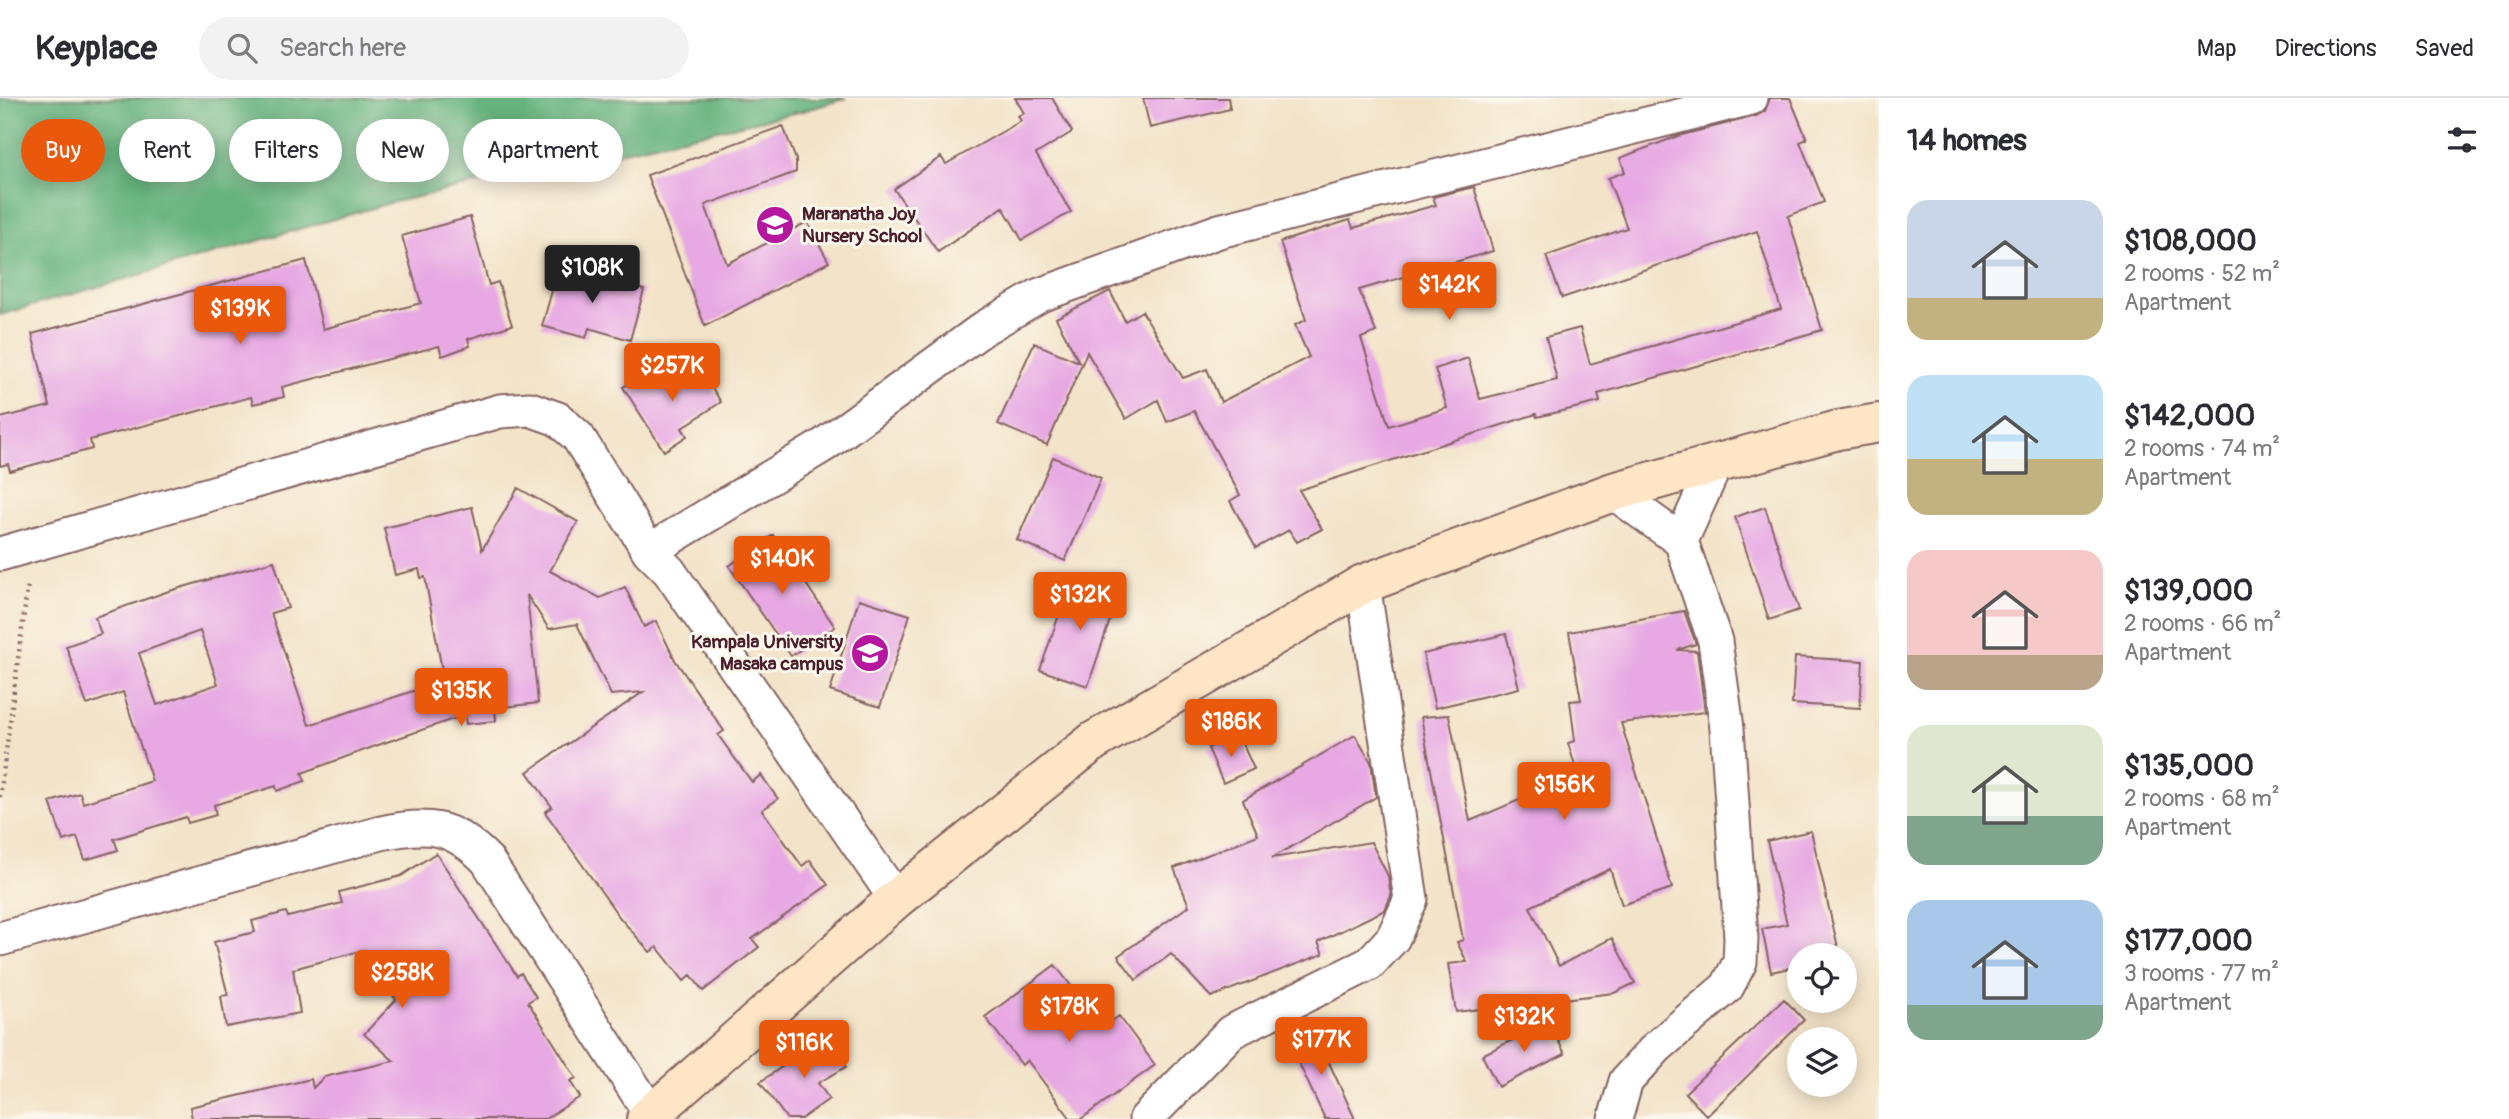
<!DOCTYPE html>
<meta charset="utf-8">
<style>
:root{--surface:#fff;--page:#f2f2f3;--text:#2b2b33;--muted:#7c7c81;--line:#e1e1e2;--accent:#ea580c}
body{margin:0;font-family:Pangolin,sans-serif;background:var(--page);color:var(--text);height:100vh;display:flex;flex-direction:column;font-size:26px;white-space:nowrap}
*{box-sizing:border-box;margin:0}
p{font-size:23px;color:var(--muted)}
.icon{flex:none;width:38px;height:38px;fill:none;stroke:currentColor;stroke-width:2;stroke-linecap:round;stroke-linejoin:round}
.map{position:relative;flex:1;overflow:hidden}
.sheet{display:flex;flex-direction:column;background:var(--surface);width:630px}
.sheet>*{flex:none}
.guide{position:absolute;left:21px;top:21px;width:665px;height:63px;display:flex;gap:14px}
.fabs{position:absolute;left:1787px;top:845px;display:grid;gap:14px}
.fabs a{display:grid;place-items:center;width:70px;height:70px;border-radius:50%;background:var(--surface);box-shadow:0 4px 18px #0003;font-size:35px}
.price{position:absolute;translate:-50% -60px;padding:0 16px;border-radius:7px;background:var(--accent);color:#fff;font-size:23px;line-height:46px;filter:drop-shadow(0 2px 4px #0008)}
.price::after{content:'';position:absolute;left:50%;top:42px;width:21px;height:16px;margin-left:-10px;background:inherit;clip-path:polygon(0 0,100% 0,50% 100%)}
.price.on{background:#222;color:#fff}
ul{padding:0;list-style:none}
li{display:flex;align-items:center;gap:21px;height:175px;padding:0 28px}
li span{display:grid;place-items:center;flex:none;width:196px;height:140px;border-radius:21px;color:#555}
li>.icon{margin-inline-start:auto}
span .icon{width:84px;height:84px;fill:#fffc;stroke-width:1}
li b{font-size:30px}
h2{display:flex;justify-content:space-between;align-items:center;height:84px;padding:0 28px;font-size:30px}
.pill{padding:0 24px;border-radius:32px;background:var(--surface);box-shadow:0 4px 18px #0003;font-size:24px;line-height:63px}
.pill.on{background:var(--accent);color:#fff}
header{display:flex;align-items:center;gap:42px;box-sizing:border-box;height:98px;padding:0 35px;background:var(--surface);border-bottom:2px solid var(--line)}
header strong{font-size:33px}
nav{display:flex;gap:38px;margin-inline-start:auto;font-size:24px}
.search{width:490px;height:63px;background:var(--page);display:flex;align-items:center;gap:18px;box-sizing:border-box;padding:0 24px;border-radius:38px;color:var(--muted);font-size:26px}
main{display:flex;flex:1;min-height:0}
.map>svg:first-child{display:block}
</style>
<header>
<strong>Keyplace</strong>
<div class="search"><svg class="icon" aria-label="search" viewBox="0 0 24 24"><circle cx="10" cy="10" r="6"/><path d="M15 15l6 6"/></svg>Search here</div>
<nav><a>Map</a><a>Directions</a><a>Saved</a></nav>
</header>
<main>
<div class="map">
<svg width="1879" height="1021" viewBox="0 0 1879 1021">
<rect width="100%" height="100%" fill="#fbf7ec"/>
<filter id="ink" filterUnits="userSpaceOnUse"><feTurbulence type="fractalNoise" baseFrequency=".0143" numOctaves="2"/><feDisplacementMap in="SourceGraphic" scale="14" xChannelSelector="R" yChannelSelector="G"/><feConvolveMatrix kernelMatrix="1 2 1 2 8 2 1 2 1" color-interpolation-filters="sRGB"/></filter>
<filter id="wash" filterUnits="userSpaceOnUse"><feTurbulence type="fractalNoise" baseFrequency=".00686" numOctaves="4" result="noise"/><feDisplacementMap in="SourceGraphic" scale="28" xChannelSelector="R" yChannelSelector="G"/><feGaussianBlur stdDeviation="1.57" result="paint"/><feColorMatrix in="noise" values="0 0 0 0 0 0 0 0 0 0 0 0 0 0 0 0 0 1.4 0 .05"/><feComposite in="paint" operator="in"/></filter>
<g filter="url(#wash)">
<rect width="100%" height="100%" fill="#f3e3c8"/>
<path fill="#66b37e" stroke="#586954" stroke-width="2" d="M0,0H847L803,13L390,105L0,217Z"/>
<g id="blocks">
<path fill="#e7a8e3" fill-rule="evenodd" d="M1015,0H1052L1072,34L1036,56L1071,114L1022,142L1003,109L938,154L894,91L941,59L946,66L1021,23L1018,18L1024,15Z
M1143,0H1228L1230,11L1150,30Z
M1770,0H1790L1807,41L1800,44L1824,104L1788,118L1822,232L1598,296L1600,304L1537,319L1536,316L1299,392L1322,431L1297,444L1289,432L1256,450L1230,403L1240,397L1194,313L1167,324L1158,302L1126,321L1087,254L1047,347L998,326L1034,245L1079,264L1056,220L1110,193L1125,223L1142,213L1183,280L1207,271L1221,304L1309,259L1295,227L1306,222L1280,144L1350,122L1353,130L1436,107L1433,99L1474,89L1493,153L1359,192L1376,234L1361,240L1389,328L1447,310L1435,271L1468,260L1480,301L1557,282L1546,239L1580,230L1590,266L1781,211L1757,133L1562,200L1546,158L1627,130L1608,80L1625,74L1620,60L1678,38L1756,18L1765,13Z
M783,28L796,62V74L705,107L727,166L807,124L829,164L705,228L647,77Z
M470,119L489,187L498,184L512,227L468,241L470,248L442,258L439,248L282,289L284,299L253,306L251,299L90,342L92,351L10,373L8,366L0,368V320L50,308L32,236L306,162L323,231L421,205L402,138Z
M559,168L644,192L630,242L589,230L586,240L542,228Z
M696,265L721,304L682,330L687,338L664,353L623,289L646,275L656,290Z
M1053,359L1101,380L1065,463L1017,442Z
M518,390L578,424L550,473L600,500L625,489L644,529L656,523L675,562L724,633L718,637L752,684L761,677L778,701L762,712L802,768L810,762L828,787L752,841L759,849L703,893L691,877L684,883L657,849L650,854L620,820L545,714L552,709L527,674L643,594L611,597L577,526L549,531L527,497L538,605L495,610L496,623L466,626L465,617L381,646L302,675L305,683L277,693L276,688L214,707L216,717L188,725L186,719L114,741L118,752L85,762L77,739L63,743L50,704L80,695L83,705L152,683L123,594L87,607L66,548L101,536L95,519L166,494L274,463L288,510L271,515L309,627L444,583L425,479L421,480L419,471L395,477L384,430L472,409L482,452ZM200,533L218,586L157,607L139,555Z
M1765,409L1799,512L1769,522L1735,419Z
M773,437L835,529L791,558L729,468Z
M1072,479L1119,495L1088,588L1040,572Z
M859,501L910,517L880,609L830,593Z
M1684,513L1696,546L1677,552L1697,553L1705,614L1621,625L1672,790L1622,807L1610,771L1530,809L1559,868L1612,840L1635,885L1614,895L1456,914L1448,866L1467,864L1457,844L1463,842L1421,619L1449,617L1470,723L1578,677L1568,645L1575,643L1570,603L1581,602L1569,534Z
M1506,536L1519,590L1435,610L1423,556Z
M1795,559L1863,563L1860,610L1792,606Z
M1238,636L1254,671L1223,685L1208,650Z
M1355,637L1371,664L1376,699L1272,760L1371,744L1388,778L1391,798L1385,812L1318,844L1323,856L1211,899L1171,856L1136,882L1118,858L1189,808L1174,770L1258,737L1243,702Z
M1811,733L1840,858H1799V868L1771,874L1762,831L1787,826L1767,743Z
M436,755L517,878L521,875L536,899L528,904L576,980L570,983L580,999L545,1021H192L190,1009L311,981L313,990L324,979L394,963L364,936L396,902L364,852L293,871L300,915L226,929L221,898L228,897L214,844L255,834L252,823L286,814L288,819L342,805L339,794L401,778Z
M1055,867L1103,929L1119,918L1155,967L1081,1021H1071L1027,962L1022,967L985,919Z
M1784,901L1804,922L1707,1018L1685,995Z
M1549,924L1565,956L1498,989L1482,957Z
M1314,932L1355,1021H1325L1289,944Z
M827,938L846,969L818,985L829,1001L801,1021H787L760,984Z"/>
</g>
</g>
<g filter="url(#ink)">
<use href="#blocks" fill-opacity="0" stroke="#856462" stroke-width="2"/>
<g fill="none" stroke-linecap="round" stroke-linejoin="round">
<defs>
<path id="street" d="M1613,394L1681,443L1715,543L1727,630L1741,840L1740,864L1727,889L1657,949L1626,983L1615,1021
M1681,443L1717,363
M649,453L824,347L984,230L1040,197L1219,133L1751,0
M0,456L500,313L530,311L558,321L578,339L649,453L669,473L896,801
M0,841L381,735C427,725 453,727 487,762L651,1016
M1146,1021L1231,934L1369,866L1393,840L1411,801L1363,486"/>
<path id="secondary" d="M646,1021L896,801L1094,643L1363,486L1613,394L1838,332L1879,325"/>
</defs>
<use href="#street" stroke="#856462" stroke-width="37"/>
<use href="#secondary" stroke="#856462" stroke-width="42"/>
<path stroke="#856462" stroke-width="4.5" stroke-dasharray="2 5" stroke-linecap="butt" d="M0,699L28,485"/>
<use href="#street" stroke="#fff" stroke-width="33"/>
<use href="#secondary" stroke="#fde5c5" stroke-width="38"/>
</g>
</g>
<defs>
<symbol id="school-disc" viewBox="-11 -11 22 22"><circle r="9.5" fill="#b5179e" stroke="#fbf7ec"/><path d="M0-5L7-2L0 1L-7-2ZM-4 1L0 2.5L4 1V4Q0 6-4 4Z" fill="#fff"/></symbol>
<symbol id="university-disc" viewBox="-11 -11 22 22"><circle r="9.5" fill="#b5179e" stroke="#fbf7ec"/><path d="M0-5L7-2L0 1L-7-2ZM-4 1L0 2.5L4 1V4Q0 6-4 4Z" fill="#fff"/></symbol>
</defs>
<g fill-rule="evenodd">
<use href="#school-disc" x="753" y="105" width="44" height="44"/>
<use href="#university-disc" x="848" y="533" width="44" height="44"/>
</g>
<g text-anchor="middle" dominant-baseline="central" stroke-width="6" stroke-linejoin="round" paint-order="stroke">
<g font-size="19" font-weight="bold" fill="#4a1f2b" stroke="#fbf7ec" text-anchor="start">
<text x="802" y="116">Maranatha Joy<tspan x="802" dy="22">Nursery School</tspan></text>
<text x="843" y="544" text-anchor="end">Kampala University<tspan x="843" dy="22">Masaka campus</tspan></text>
</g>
</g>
</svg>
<div class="fabs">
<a><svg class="icon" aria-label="locate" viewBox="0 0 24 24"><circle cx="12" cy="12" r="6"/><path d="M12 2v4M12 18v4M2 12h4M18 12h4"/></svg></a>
<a><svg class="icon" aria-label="layers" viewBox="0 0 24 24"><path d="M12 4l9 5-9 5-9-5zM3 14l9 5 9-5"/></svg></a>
</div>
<b class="price on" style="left:592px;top:207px">$108K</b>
<b class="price" style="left:1449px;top:224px">$142K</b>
<b class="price" style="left:240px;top:248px">$139K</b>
<b class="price" style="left:672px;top:305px">$257K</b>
<b class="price" style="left:782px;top:498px">$140K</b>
<b class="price" style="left:1080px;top:534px">$132K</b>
<b class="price" style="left:461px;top:630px">$135K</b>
<b class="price" style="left:1231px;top:661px">$186K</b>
<b class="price" style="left:1564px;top:724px">$156K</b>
<b class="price" style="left:402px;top:912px">$258K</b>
<b class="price" style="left:1069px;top:946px">$178K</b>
<b class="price" style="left:1524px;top:956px">$132K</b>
<b class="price" style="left:1321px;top:979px">$177K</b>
<b class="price" style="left:804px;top:982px">$116K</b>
<div class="guide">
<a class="pill on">Buy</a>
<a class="pill">Rent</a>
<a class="pill">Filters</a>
<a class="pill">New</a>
<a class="pill">Apartment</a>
</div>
</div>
<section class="sheet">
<h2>14 homes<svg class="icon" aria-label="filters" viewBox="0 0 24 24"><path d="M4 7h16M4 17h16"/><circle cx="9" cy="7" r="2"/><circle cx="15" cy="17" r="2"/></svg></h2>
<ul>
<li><span style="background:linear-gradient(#c9d6e8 70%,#c2b280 0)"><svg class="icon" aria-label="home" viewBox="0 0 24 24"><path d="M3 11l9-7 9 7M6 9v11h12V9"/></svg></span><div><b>$108,000</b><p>2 rooms · 52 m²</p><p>Apartment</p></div></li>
<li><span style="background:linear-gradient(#bfe0f5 60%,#c2b280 0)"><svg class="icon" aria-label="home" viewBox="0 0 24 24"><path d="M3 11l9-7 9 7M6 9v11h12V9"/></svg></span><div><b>$142,000</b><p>2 rooms · 74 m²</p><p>Apartment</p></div></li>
<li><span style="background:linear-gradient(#f6c9c9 75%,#b9a48a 0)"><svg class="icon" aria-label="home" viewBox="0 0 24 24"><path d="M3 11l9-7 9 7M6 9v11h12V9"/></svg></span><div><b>$139,000</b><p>2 rooms · 66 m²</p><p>Apartment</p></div></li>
<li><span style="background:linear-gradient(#dfe7d0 65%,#7fa58c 0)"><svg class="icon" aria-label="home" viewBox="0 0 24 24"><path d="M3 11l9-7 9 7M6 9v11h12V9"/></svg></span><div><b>$135,000</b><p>2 rooms · 68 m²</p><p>Apartment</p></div></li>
<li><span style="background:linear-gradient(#a9c7e8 75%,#7fa58c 0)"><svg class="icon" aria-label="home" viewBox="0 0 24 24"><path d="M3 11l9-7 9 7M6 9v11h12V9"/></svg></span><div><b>$177,000</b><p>3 rooms · 77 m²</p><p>Apartment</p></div></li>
</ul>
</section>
</main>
